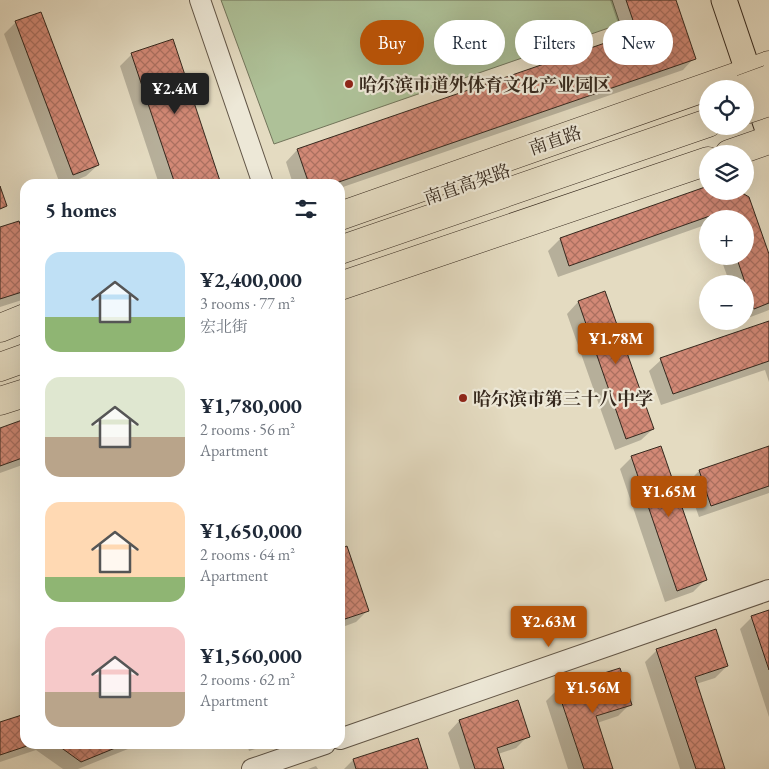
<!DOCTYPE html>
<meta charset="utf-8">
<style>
:root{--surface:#fff;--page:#f6f6f7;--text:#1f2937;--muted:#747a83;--accent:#b45309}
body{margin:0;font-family:"EB Garamond","Noto Serif SC",serif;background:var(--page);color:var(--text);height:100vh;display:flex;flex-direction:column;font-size:19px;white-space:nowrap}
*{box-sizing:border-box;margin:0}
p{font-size:16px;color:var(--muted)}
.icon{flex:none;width:28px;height:28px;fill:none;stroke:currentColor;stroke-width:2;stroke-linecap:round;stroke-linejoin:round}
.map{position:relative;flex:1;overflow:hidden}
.drawer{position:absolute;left:20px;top:179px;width:325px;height:570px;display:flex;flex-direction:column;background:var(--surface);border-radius:15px;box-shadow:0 5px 20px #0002}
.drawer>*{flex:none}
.hud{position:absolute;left:360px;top:20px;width:334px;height:45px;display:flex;gap:10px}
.controls{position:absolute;left:699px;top:80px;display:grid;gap:10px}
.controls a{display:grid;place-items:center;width:55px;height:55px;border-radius:50%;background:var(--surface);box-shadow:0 5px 20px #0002;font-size:25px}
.price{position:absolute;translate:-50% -42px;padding:0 11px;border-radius:5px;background:var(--accent);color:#fff;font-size:16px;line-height:32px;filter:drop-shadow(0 1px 2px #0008)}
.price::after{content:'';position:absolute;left:50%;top:30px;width:15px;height:11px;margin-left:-8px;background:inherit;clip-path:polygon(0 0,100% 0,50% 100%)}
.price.active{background:#222;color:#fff}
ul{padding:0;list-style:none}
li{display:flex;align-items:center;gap:15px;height:125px;padding:0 25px}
li span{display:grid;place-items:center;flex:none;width:140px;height:100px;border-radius:15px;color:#555}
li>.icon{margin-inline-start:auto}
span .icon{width:60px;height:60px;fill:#fffc;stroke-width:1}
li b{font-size:21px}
h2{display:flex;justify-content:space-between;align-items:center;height:60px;padding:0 25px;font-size:21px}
.tag{padding:0 18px;border-radius:22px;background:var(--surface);box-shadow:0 5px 20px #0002;font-size:18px;line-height:45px}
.tag.active{background:var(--accent);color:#fff}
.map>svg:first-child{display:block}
</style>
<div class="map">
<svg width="769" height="769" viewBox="0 0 769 769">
<defs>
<pattern id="building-cross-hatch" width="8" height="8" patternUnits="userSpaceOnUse" patternTransform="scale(1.25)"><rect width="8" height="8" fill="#d28976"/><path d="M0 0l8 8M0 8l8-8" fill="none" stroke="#ab7060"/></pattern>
</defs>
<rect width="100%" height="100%" fill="#e4dbc1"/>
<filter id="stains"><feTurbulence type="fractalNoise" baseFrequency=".004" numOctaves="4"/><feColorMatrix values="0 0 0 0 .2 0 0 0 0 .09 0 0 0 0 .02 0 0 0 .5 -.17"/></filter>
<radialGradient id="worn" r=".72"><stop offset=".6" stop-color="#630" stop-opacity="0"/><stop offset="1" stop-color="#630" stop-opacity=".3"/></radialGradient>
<path fill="#aec198" stroke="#72755b" d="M221,0H612L620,24L274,144Z"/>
<path fill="#0003" d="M610,0H674L694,58L683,70L340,188V184H293L286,162L297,150L623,38Z
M16,22L98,165L86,176L67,184H60L4,34Z
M132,54L220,184H159L120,66Z
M708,187V191H737L769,258V310L745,319V284H730L720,256H745V219H708V224L558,277L548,251L560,239Z
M0,229L25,244V299L0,307Z
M578,302L653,429L641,440L615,450L567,314Z
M769,322V382L765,370L661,405L649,371L661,360Z
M25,420V464L0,473V429Z
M769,447V493L699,517L687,483L699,471Z
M632,457L705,580L693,592L665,602L620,469Z
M340,550L368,610L356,622L340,628Z
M769,611V717L740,629L752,617Z
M657,650L727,666L715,678L696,684L724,769H680L645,662Z
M558,689L630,704L618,716L597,723L612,769H568L546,701Z
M25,715V744H136L133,747L78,769H63L36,750L0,762V724Z
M459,721L528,736L516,748L498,754L503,769H460L448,733Z
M417,739L427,769H344L353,760Z
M247,744H271L249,751Z
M316,766L318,769H308Z"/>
<path fill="url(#building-cross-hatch)" stroke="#36291e" d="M626,0H676L696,59L333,184H309L297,149L637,32Z
M41,12L99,165L73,175L15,21Z
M173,39L221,184H175L131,53Z
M0,186L7,206L0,209Z
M708,186V191H739L749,197L769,254V303L754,309L736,256H745V219H723L721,212L569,266L560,238Z
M19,221L25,239V291L0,299V227Z
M605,291L654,429L626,439L578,301Z
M769,321V361L673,394L660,358Z
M25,419V457L0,466V428Z
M661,446L707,580L677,591L631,456Z
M769,446V486L711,506L699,470Z
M347,546L369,611L345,619L340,605V549Z
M769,610V670L751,616Z
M716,629L728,666L695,677L725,769H696L656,649Z
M620,668L632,705L596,716L613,769H584L557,688Z
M518,700L530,737L497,748L504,769H475L459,720Z
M25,714V744H33L0,755V722Z
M418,738L428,769H356L353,759Z
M56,744H125L81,762Z"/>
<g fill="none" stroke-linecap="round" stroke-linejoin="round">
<defs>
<path id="minor" d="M200,0L263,184
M340,739L769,590
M252,769L325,744"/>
<path id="major" d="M724,0L769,133"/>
<path id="highway" d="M729,154L769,140
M340,216L769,65
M340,250L708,123
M340,286L708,161
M0,328L25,318
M0,367L25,358
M0,401L25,393"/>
</defs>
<use href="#minor" stroke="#625647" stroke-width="22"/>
<use href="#major" stroke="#36291e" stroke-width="27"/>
<use href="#highway" stroke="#36291e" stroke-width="29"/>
<use href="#minor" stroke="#ede8d7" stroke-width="20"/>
<use href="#major" stroke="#e4dbc1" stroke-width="25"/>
<use href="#highway" stroke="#e4dbc1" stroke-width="28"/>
<defs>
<path id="highway-bridge" d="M742,89L769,79
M745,110L769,102"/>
</defs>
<use href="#highway-bridge" stroke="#36291e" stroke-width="29" stroke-linecap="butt"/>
<use href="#highway-bridge" stroke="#e4dbc1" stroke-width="28"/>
</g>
<g fill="#8f2418" stroke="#ede8d7" stroke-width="2">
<circle cx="349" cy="84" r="5"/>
<circle cx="463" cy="398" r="5"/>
</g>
<g text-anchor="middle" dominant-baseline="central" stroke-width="4.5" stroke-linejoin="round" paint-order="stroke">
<g font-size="18" font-weight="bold" fill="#36291e" stroke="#ede8d7" text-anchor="start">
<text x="359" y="84">哈尔滨市道外体育文化产业园区</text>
<text x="473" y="398">哈尔滨市第三十八中学</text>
</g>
<g font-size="18" fill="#36291e" stroke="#ede8d7">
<text transform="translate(555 140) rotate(-19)">南直路</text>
<text transform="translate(467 184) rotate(-19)">南直高架路</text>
</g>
</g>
<rect width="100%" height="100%" filter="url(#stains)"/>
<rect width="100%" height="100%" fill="url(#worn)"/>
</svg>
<div class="controls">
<a><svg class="icon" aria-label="locate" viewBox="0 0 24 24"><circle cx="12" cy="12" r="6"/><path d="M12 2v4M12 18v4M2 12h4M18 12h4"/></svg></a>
<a><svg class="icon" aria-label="layers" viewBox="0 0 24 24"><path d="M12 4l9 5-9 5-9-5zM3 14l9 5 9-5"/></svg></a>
<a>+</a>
<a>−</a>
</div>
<b class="price active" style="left:175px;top:115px">¥2.4M</b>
<b class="price" style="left:616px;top:365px">¥1.78M</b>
<b class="price" style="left:669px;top:518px">¥1.65M</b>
<b class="price" style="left:549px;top:648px">¥2.63M</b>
<b class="price" style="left:593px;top:714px">¥1.56M</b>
<div class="hud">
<a class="tag active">Buy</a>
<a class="tag">Rent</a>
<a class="tag">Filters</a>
<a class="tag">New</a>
</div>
<section class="drawer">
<h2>5 homes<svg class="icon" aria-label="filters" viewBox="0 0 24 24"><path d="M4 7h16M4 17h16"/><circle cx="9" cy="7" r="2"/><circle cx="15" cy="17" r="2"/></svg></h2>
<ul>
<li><span style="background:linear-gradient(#bfe0f5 65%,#8fb573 0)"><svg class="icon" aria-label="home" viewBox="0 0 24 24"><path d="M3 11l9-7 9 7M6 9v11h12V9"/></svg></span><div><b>¥2,400,000</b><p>3 rooms · 77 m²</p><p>宏北街</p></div></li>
<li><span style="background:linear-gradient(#dfe7d0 60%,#b9a48a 0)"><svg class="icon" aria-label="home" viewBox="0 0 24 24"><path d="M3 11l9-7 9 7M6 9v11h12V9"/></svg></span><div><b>¥1,780,000</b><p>2 rooms · 56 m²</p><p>Apartment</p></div></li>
<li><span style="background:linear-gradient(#ffd9b3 75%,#8fb573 0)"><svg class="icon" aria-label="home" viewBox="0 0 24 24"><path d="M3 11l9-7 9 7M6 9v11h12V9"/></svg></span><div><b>¥1,650,000</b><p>2 rooms · 64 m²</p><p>Apartment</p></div></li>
<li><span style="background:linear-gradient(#f6c9c9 65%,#b9a48a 0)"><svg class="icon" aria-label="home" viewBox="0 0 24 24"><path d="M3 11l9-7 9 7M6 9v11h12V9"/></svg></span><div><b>¥1,560,000</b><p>2 rooms · 62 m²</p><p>Apartment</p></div></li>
</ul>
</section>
</div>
